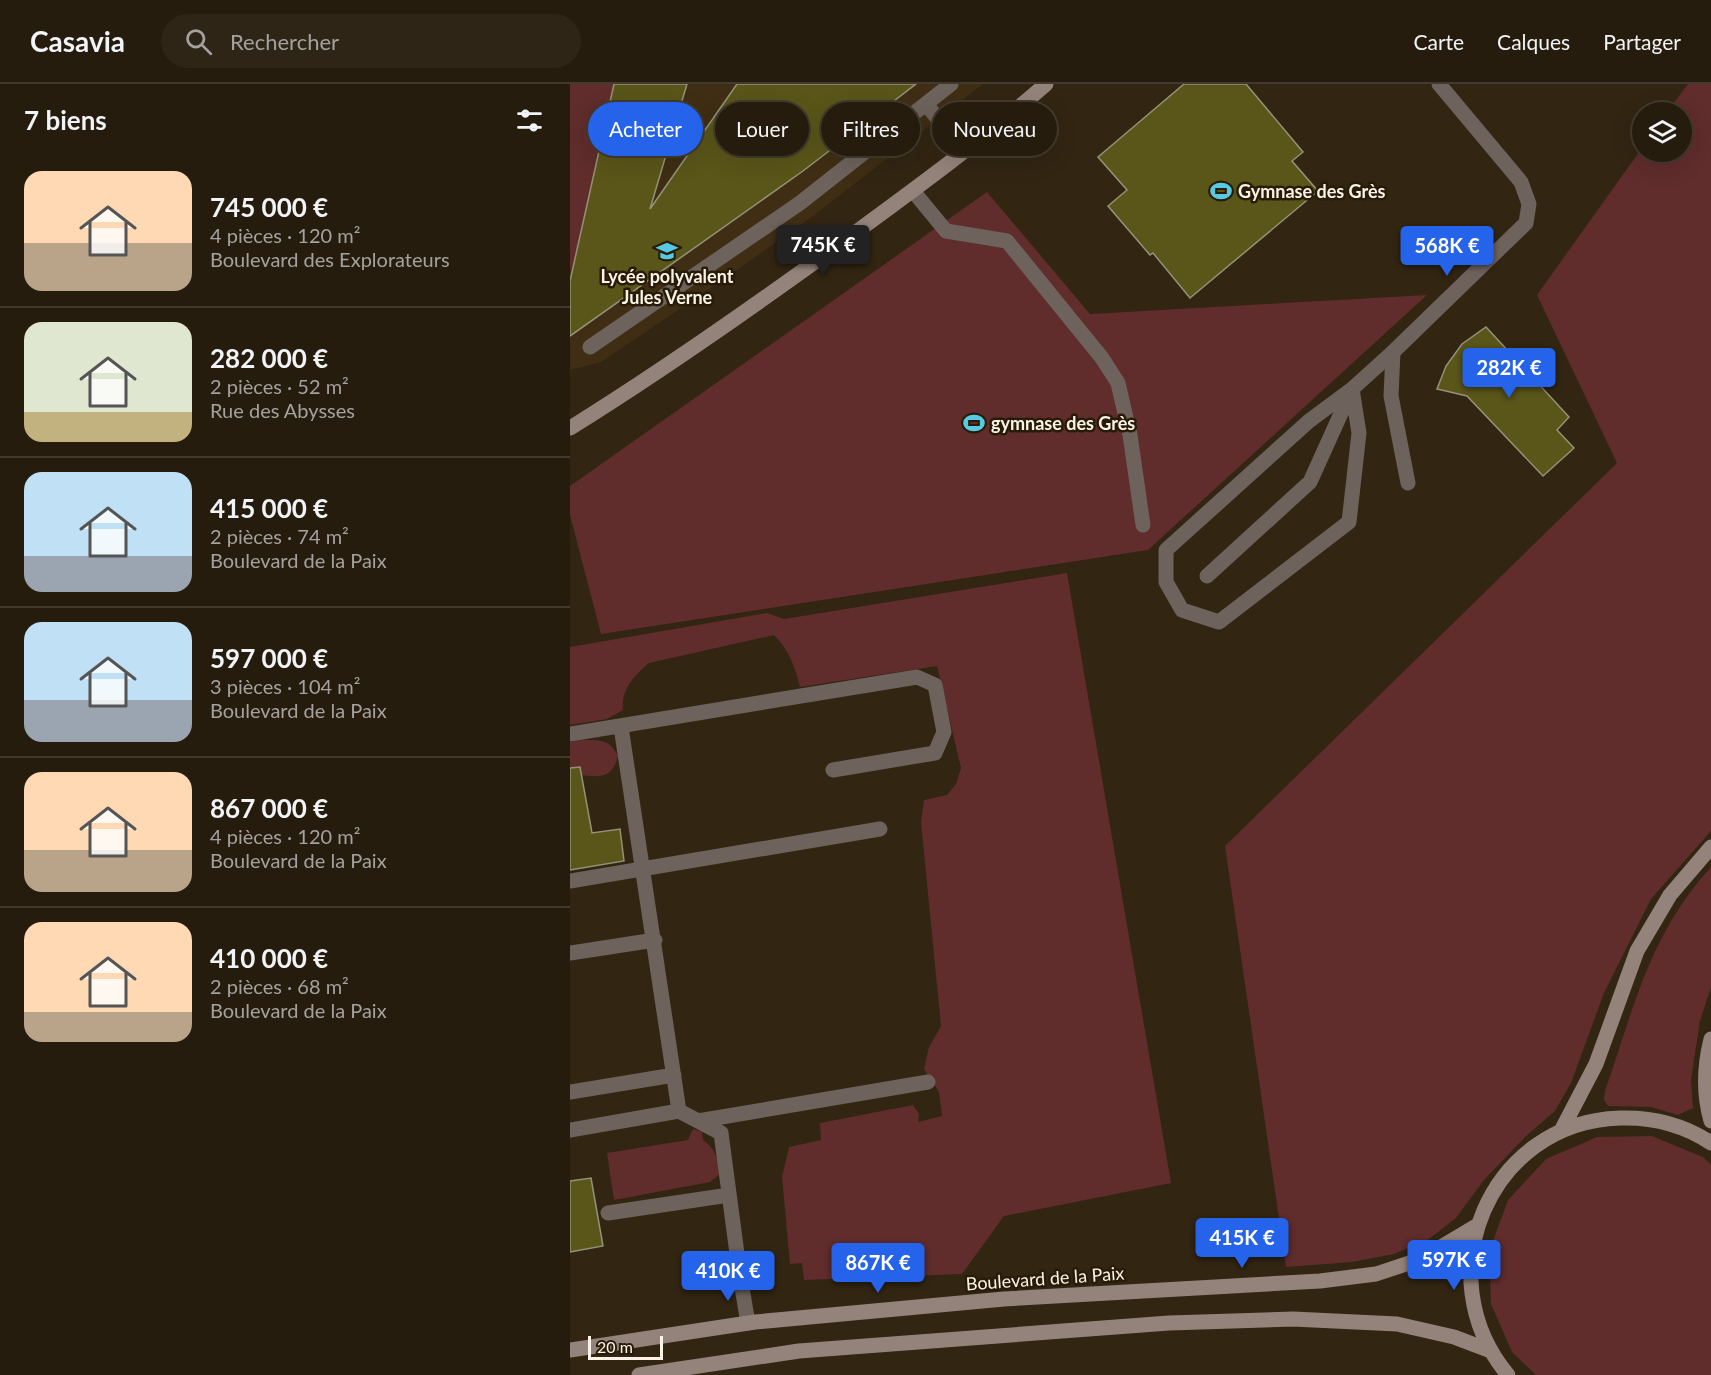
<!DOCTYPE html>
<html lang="fr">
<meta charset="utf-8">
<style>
:root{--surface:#261c0e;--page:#2e2517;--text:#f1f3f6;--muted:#a4a19e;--line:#423a2e;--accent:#2563eb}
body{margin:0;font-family:Lato,sans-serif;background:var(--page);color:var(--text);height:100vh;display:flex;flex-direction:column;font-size:22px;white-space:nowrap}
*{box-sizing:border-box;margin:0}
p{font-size:20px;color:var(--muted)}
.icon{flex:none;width:33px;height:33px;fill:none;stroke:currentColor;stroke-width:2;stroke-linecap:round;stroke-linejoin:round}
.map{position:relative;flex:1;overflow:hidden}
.sheet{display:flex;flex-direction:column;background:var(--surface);width:570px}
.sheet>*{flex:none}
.banner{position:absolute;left:18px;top:18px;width:570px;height:54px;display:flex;gap:12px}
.buttons{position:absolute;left:1062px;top:18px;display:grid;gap:12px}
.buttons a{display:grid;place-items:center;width:60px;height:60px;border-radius:50%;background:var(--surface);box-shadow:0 6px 24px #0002,0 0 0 2px var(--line);font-size:30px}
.scale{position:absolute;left:18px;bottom:15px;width:75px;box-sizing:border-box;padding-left:6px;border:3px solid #fbf3e7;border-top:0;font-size:16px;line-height:21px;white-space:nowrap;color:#fbf3e7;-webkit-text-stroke:4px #281c09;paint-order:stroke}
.price{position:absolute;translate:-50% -51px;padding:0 14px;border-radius:6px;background:var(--accent);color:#fff;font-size:20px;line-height:39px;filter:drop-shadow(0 2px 3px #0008)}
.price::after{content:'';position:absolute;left:50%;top:36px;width:18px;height:14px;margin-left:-9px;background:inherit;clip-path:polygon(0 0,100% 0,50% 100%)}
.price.current{background:#222;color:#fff}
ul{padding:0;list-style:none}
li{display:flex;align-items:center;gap:18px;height:150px;padding:0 24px}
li+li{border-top:2px solid var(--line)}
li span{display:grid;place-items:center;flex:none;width:168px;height:120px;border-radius:18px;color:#555}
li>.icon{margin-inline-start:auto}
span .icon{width:72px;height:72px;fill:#fffc;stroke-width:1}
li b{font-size:26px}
h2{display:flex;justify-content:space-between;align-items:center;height:72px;padding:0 24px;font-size:26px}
.pill{padding:0 21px;border-radius:27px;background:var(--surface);box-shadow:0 6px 24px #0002,0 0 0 2px var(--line);font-size:21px;line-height:54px}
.pill.current{background:var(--accent);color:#fff}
header{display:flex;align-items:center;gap:36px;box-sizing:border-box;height:84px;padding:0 30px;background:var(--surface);border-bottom:2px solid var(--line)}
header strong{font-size:28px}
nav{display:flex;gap:33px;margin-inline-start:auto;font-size:21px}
.search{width:420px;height:54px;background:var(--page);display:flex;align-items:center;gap:15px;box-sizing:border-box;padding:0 21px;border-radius:33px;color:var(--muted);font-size:22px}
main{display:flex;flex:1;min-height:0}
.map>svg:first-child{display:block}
</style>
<header>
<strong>Casavia</strong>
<div class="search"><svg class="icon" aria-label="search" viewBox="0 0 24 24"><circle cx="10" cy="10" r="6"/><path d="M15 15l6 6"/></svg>Rechercher</div>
<nav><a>Carte</a><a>Calques</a><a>Partager</a></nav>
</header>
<main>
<section class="sheet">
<h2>7 biens<svg class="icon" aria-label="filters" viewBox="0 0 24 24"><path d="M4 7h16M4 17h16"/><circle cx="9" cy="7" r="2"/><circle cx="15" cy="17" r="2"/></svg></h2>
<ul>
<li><span style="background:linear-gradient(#ffd9b3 60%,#b9a48a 0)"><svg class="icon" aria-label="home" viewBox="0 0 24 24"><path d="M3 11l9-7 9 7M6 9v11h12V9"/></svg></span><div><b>745 000 €</b><p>4 pièces · 120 m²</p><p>Boulevard des Explorateurs</p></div></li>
<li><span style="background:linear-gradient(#dfe7d0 75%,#c2b280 0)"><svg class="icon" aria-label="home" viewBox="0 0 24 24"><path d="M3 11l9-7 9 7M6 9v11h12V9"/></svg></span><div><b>282 000 €</b><p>2 pièces · 52 m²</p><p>Rue des Abysses</p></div></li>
<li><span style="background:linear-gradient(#bfe0f5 70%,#9aa5b1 0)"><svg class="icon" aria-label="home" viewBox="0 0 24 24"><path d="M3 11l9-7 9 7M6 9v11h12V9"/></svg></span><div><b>415 000 €</b><p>2 pièces · 74 m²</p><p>Boulevard de la Paix</p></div></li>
<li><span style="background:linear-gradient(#bfe0f5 65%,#9aa5b1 0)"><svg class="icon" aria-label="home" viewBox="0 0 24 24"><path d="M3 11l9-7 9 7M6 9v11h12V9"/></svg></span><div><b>597 000 €</b><p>3 pièces · 104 m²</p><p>Boulevard de la Paix</p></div></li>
<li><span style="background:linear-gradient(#ffd9b3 65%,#b9a48a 0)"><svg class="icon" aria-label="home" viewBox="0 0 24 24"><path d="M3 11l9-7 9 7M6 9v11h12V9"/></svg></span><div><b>867 000 €</b><p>4 pièces · 120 m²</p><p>Boulevard de la Paix</p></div></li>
<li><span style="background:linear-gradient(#ffd9b3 75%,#b9a48a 0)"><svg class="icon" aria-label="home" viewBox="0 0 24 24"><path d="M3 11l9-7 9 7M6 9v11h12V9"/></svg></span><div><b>410 000 €</b><p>2 pièces · 68 m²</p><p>Boulevard de la Paix</p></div></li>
</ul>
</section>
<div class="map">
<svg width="1141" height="1291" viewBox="0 0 1141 1291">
<rect width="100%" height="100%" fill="#322512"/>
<path fill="#3f2e14" d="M0,0H413L243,132L144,202L31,278L0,286Z"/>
<path fill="#602c2c" d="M0,0H44L4,181L0,187Z
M1118,0H1141V747L1081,815L1034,909L1001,999L985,1027L956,1052L914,1096L886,1134L859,1155L824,1170L782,1178L716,1183L655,762L1047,379L967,211L1072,64V68H1112V28H1097Z
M417,108L520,230L857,211L578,466L31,550L0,431V402Z
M497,489L601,1099L434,1132L392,1190L234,1196L232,1179L220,1180L212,1093L219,1063L251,1056L250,1039L343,1021L349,1030L348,1038L372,1032L369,1008L354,985L359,963L371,942L351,738L354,716L377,711L386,700L391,684L367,582L230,603C225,583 219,566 204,551L79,579C64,592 51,605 53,626L37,635L0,641V563L197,529L214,535Z
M12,656C30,656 40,655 48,672C41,702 20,689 0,691V658Z
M1141,783V903L1130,937L1121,996L1123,1024L1108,1031L1081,1023L1038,1022L1034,1016L1035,1007C1064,924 1079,851 1141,783Z
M123,1045L132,1048L133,1056C145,1064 149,1076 150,1090L140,1098L44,1116L37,1069L118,1056Z
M1082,1052L1133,1073L1141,1081V1291H966L942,1268L921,1220L919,1168L938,1116L976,1075L1027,1053Z"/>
<path fill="#5a5519" stroke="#949279" stroke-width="1.5" d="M44,0H117L80,125L167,0H346L233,87L0,252V197Z
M614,0H676L733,68L722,77L748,107L620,214L583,169L580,171L538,122L557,106L528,73Z
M916,243L999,333L987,346L1004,364L973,392L897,312L867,305L876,282L892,260Z
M10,683L22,749L50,745L54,777L0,786V684Z
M21,1094L33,1162L0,1168V1097Z"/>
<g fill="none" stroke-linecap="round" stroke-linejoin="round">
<path stroke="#6d625c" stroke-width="15" d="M356,20L393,66
M343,107L376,147L437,157L532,274L548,299L560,351L573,441
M20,263L230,119L381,0
M782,305L789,349L779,438L649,538L612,526L596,498V466L739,337Z
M637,492L740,398L782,305L823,268
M51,643L109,1027L151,1049L170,1192
M0,650L347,593L365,601L374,648L365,669L263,686
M0,797L310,745
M0,869L85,856
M0,1008L104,991
M128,1037L358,998
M0,1046L109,1027
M38,1129L159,1111"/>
<path stroke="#6d625c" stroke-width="15" d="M838,399L821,312L823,268L956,139L959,120L951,98L869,0
M170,1192L178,1239"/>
<path stroke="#94837a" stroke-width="15" d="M0,344C92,287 180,225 267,162C338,110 410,58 476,0
M1141,955C1134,983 1133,1009 1141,1037
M991,1047L1026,980L1067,867L1100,811L1141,763
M0,1266L185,1238L434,1215L750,1197L806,1190L851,1175L908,1141
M69,1291L229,1267L599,1239L723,1235L827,1240L884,1253L921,1267
M938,1291C855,1192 919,1038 1050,1034C1082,1033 1114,1041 1141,1059"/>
</g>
<defs>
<symbol id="stadium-bare" viewBox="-9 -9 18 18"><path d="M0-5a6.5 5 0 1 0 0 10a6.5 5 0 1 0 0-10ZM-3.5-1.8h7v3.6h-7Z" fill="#57c9e3" stroke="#281c09" stroke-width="2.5" paint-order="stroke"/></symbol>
<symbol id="school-bare" viewBox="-9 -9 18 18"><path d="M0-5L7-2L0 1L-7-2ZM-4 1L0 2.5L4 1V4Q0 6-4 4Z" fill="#57c9e3" stroke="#281c09" stroke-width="2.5" paint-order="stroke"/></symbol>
</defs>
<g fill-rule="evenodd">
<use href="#stadium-bare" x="636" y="92" width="30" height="30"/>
<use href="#school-bare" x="82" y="152" width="30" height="30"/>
<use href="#stadium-bare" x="389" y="324" width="30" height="30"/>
</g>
<g text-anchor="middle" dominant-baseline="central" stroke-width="5" stroke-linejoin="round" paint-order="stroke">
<g font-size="18" font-weight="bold" fill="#fbf3e7" stroke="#281c09" text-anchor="start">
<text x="668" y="107">Gymnase des Grès</text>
<text x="97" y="192" text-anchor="middle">Lycée polyvalent<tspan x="97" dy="21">Jules Verne</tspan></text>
<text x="421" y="339">gymnase des Grès</text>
</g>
<g font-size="18" fill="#fbf3e7" stroke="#281c09">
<text transform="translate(475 1194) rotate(-4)">Boulevard de la Paix</text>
</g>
</g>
</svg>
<div class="buttons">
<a><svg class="icon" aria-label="layers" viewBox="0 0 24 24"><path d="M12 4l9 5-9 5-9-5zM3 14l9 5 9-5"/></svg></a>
</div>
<div class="scale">20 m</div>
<b class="price current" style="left:253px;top:192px">745K €</b>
<b class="price" style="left:877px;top:193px">568K €</b>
<b class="price" style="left:939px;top:315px">282K €</b>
<b class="price" style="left:672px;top:1185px">415K €</b>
<b class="price" style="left:884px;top:1207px">597K €</b>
<b class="price" style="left:308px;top:1210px">867K €</b>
<b class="price" style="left:158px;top:1218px">410K €</b>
<div class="banner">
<a class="pill current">Acheter</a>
<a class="pill">Louer</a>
<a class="pill">Filtres</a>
<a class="pill">Nouveau</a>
</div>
</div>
</main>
